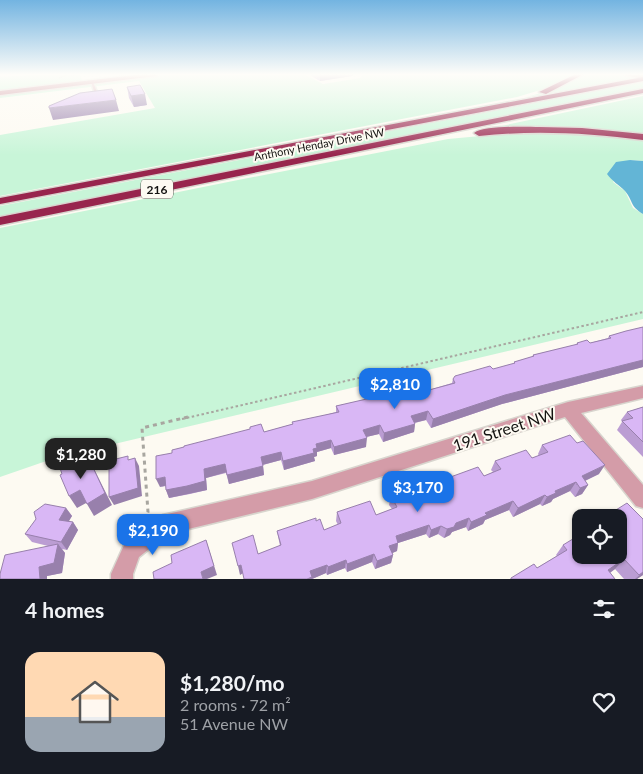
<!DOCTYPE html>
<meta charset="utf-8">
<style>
:root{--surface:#171b24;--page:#242831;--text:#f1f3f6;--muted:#9ea1a6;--accent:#1a73e8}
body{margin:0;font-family:Lato,sans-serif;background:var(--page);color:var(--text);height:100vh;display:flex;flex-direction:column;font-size:19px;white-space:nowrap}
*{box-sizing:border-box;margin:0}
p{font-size:16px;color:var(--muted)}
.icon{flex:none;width:28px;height:28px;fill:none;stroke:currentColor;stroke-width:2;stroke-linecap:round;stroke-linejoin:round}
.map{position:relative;height:579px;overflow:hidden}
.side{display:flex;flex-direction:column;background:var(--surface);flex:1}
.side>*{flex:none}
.buttons{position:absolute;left:572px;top:509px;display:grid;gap:10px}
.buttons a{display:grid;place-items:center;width:55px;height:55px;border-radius:10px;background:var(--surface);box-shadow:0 1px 4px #0004;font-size:25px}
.price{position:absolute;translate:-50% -42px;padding:0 11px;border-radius:10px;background:var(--accent);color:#fff;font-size:16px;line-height:32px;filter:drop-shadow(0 1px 2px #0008)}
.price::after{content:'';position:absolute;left:50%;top:30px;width:15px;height:11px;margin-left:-8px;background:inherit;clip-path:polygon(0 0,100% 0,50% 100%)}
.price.on{background:#222;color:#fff}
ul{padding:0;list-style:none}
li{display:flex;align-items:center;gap:15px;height:125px;padding:0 25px}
li span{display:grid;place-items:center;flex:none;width:140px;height:100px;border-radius:15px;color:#555}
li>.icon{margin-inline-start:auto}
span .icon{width:60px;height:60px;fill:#fffc;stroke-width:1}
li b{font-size:21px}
h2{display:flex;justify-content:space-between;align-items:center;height:60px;padding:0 25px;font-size:21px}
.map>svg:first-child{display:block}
</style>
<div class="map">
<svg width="643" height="579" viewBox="0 0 643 579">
<rect width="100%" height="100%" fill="#fdfaf2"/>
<path fill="#c8f5d8" d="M44,74H79L83,81L0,91V77Z
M165,74H304L323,84L360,78L363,74H577L547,88L517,97L0,196V135L155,108L139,81L0,98V94Z
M586,74H617L638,78L526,97L553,90Z
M643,82V89L0,217V206Z
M643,96V136L622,133L473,132Z
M523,132L611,136L643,140V161L630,160L613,182L625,191L633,208L643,214V319L55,458L0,477V228L238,180L448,139Z"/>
<path fill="#63b5d6" d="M630,160L643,161V214C629,205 634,202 625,191C619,185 612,181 607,174L616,162Z"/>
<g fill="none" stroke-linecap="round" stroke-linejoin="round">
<defs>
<path id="lane" d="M92,81L93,82L97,92L94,91L91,82Z"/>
<path id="street" d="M643,386V398L581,413L643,485V508L636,506L565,417L312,499L168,534L139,557L133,574V579H111V574L125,543L156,518L163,515L312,481L568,402Z"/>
<path id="secondary" d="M143,74H159L156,76L0,95V91Z
M624,74L643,75V79L625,75Z"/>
<path id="highway" d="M576,74H584L546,94L539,92Z
M643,77V81L0,204V198Z
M643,89V93L0,225V217Z
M540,127L582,128L643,134V140C588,133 534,130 479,136L474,133C485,125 525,127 540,127Z"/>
</defs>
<use href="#lane" stroke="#d8d5ce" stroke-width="3"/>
<use href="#street" stroke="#d8d5ce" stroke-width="3"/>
<use href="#secondary" stroke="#d8d5ce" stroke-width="3"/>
<use href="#highway" stroke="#d8d5ce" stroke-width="3"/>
<path stroke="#a8a6a0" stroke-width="1" stroke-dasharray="1 1" stroke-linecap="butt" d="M71,76L78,74
M59,78L69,74"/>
<path stroke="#a8a6a0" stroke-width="2" stroke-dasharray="2.5 2.5" stroke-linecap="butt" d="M182,419L643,312"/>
<path stroke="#a8a6a0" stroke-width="3" stroke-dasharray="4 4" stroke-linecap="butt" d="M145,520L148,512L142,428L188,417"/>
<use href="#lane" fill="#d49ca8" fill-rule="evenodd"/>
<use href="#street" fill="#d49ca8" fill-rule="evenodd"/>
<use href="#secondary" fill="#bd6d80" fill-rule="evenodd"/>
<use href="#highway" fill="#98254d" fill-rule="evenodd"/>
</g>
<path fill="#bb9dd3" d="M308,74H354L352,76L320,81Z
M127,87L147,105L134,107L129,98Z
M643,327V367L502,404L431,428L426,420L415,423L414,432L383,442L379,434L366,437V447L334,455L331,448L317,452V456L314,457L315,461L284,470L281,460L263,465L264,475L229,484L226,473L206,478L207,490L190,494L169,498L166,490V486L160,487L264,432L336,412V406L382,396V392H406L429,390L452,383L453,379L514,364V362L532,357L533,355L576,345L577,343H590L608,338L609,336Z
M643,407V457L617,430L622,422L621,420L627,412Z
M542,445L599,474L585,481L588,485L582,494L575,497L570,491L553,499L551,502L542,506L540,504L513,517L509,510L485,520L483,524L468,531L466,527L452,532L450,535L444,538L438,534L429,538L426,534L398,543L397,551L392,553L393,555L391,563L375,569L372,562L347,572L345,568L327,575L326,573L312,579L243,573L240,575L258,554L280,546L277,531L316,521L324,530L338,525L336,521L337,512L376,515L392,509L389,505L391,496H433L445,491L443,488L445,479L484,476L493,472L491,470L495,461L532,458L539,456L538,454Z
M66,508L72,516L68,521L73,522L78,530L67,550L62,549L65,553L62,573L47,576V579H0L48,546L32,542L25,534Z
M608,515L643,519V575L637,579H624L615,569L610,573L615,579H510L537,568L557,556L556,555L563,545L581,555L619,518H606Z"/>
<path fill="#9880ac" d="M4,74H16L5,75Z
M320,74H354L352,76L320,81Z
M145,94L147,105L134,107L131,96Z
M116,100L119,111L53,120L49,108Z
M643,360V367L502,404L431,428L433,419L505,395Z
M428,411L426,420L409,424L411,416Z
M415,424L414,432L383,442L384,433Z
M380,425L379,434L362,438L363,430Z
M367,438L366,447L334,455V447Z
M331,440V448L317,452V456L314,457L315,461L284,470L283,461L316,444Z
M281,452V460L262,465L261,457Z
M135,458L139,466L142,496L114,505L109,497Z
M89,459L112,505L94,516L87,504Z
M225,464L227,472L206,478L207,490L169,498L166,490L204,469Z
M605,465L599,474L576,485L582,476Z
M263,466L264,475L229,484L227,475Z
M165,477L168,485L160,487L156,479Z
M576,482L570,491L553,499L551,502L542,506L547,497L555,491Z
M588,485L582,494L575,497L580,488Z
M80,490L88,502L77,508L69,496Z
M545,495L540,504L513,517L518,508Z
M513,501L509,510L485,520L483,524L468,531L471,522L485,513Z
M66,508L72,516L65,528L59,520Z
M469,518L466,527L452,532L450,535L444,538L447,529L456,523Z
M73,522L78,530L67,550L61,542Z
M429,525L426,534L398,543L397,551L388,555L389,546L396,536Z
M441,526L438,534L429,538L431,530Z
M206,540L217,575L207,579H203L201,572Z
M58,544L65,553L62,573L47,576V579H40L39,567Z
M374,554L372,562L347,572V564Z
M393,555L391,563L375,569L377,561Z
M624,559L615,569L601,579L608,570Z
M346,560L345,568L327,575L328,567Z
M241,565L243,573L240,575L238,566Z
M327,565L326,573L312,579H307L310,571Z
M643,572V575L637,579H635Z"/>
<path fill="#d9b7f5" stroke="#9880ac" d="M140,85L145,94L131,96L127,87Z
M112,89L116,100L49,108V106L80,93Z
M643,327V360L505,395L433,419L428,411L411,416L415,424L384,433L380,425L363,430L367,438L334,447L331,440L316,444L317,448L313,449L314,453L283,461L281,452L261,457L263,466L227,475L225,464L204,469L205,481L187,486L166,490L165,477L156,479V456L172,453V450L184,447V446L250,429V427L261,424L264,432L293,424L292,422L339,412L336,406L384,395L382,392L392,390L404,389L406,392L417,389L419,386L427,387L429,390L455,383L453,379L455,376L490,366L493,369L515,363L514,362L534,356L533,355L578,344L577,343L587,340L590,343L611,338L609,336L626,331Z
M643,407V442L622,421L633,418L627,412Z
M570,435L577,443L583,441L605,465L582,476L588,485L580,488L576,482L555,491L556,493L547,497L545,495L518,508L513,501L485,513L487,515L471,522L469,518L456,523L454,527L447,529L441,526L431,530L429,525L396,536L398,543L389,546L393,555L377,561L374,554L347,564L346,560L328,567L327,565L310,571L312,577L307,579H244L241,565L238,566L232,543L253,535L258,554L281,545L277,531L316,518V521L320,519L324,530L341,523L337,512L370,501L376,515L397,507L391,496L427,485L433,496L452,489L445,479L478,467L484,476L501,469L495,461L526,450L532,458L548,452L542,445Z
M128,456V460L135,458L138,488L109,497V466L116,464V459Z
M71,459L74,467L89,459L105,493L87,504L80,490L69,496L60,475L62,474L59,465Z
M627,503L643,519V572L639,575L624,559L608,570L615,579H511V578L534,564L537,568L567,550L563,545L581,534V555H619V518H610L608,515Z
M45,504L66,508L59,520L73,522L61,542L25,534L36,519L34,512Z
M206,540L214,566L201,572L203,579H154L153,572L172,563L171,555Z
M58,544L54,563L39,567L40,579H0V574L5,555Z"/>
<linearGradient id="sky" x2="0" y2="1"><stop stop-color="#73b4e1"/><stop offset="0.48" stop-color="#fefdf9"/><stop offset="1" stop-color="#fefdf9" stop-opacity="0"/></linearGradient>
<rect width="643" height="155" fill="url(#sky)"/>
<g text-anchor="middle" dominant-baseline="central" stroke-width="4" stroke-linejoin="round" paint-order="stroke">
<g font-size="11" fill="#141311" stroke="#fdfaf2">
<text transform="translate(319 144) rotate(-11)">Anthony Henday Drive NW</text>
</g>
<rect fill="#fdfaf2" stroke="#5a5854" stroke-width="1" x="141" y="179.5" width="32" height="19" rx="4"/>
<g font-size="12" font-weight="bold" fill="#141311">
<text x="157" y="189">216</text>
</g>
<g font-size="16" fill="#141311" stroke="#fdfaf2">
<text transform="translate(504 429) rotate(-18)">191 Street NW</text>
</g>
</g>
</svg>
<div class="buttons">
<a><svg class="icon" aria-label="locate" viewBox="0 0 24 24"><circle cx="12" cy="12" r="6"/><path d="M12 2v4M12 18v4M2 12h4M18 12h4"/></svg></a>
</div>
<b class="price" style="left:395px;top:410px">$2,810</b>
<b class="price on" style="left:81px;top:480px">$1,280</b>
<b class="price" style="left:418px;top:513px">$3,170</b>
<b class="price" style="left:153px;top:556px">$2,190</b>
</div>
<section class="side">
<h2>4 homes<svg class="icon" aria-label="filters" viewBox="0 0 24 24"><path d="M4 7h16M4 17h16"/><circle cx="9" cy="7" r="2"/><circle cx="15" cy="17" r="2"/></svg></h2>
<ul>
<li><span style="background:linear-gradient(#ffd9b3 65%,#9aa5b1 0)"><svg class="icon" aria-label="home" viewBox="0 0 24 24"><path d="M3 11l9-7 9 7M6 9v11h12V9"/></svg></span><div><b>$1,280/mo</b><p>2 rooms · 72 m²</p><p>51 Avenue NW</p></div><svg class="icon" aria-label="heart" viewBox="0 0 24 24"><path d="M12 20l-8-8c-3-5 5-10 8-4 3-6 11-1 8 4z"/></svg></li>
</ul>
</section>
